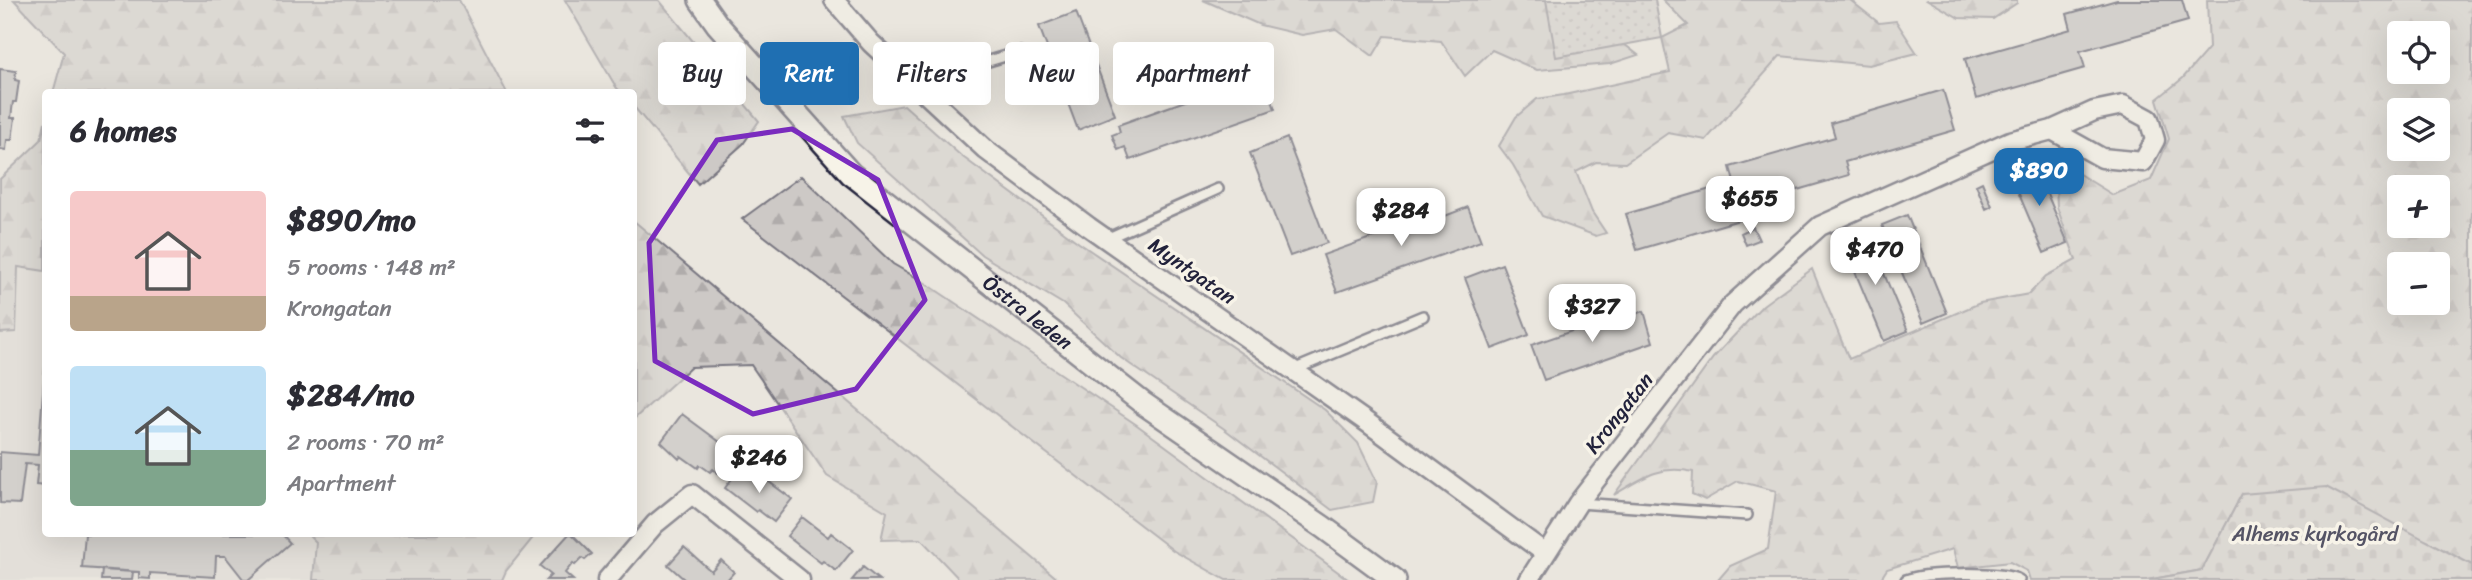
<!DOCTYPE html>
<meta charset="utf-8">
<style>
:root{--surface:#fff;--page:#f7f7f7;--text:#2b2b33;--muted:#7c7c81;--accent:#1f6fb2}
body{margin:0;font-family:Sriracha,sans-serif;background:var(--page);color:var(--text);height:100vh;display:flex;flex-direction:column;font-size:26px;white-space:nowrap}
*{box-sizing:border-box;margin:0}
p{font-size:23px;color:var(--muted)}
.icon{flex:none;width:38px;height:38px;fill:none;stroke:currentColor;stroke-width:2;stroke-linecap:round;stroke-linejoin:round}
.map{position:relative;flex:1;overflow:hidden}
.sheet{position:absolute;left:42px;top:89px;width:595px;height:448px;display:flex;flex-direction:column;background:var(--surface);border-radius:7px;box-shadow:0 7px 28px #0002}
.sheet>*{flex:none}
.hud{position:absolute;left:658px;top:42px;width:665px;height:63px;display:flex;gap:14px}
.buttons{position:absolute;left:2387px;top:21px;display:grid;gap:14px}
.buttons a{display:grid;place-items:center;width:63px;height:63px;border-radius:7px;background:var(--surface);box-shadow:0 7px 28px #0002;font-size:35px}
.price{position:absolute;translate:-50% -60px;padding:0 16px;border-radius:14px;background:#fff;color:#222;font-size:23px;line-height:46px;filter:drop-shadow(0 2px 4px #0008)}
.price::after{content:'';position:absolute;left:50%;top:42px;width:21px;height:16px;margin-left:-10px;background:inherit;clip-path:polygon(0 0,100% 0,50% 100%)}
.price.current{background:var(--accent);color:#fff}
ul{padding:0;list-style:none}
li{display:flex;align-items:center;gap:21px;height:175px;padding:0 28px}
li span{display:grid;place-items:center;flex:none;width:196px;height:140px;border-radius:7px;color:#555}
li>.icon{margin-inline-start:auto}
span .icon{width:84px;height:84px;fill:#fffc;stroke-width:1}
li b{font-size:30px}
h2{display:flex;justify-content:space-between;align-items:center;height:84px;padding:0 28px;font-size:30px}
.pill{padding:0 24px;border-radius:7px;background:var(--surface);box-shadow:0 7px 28px #0002;font-size:24px;line-height:63px}
.pill.current{background:var(--accent);color:#fff}
.map>svg:first-child{display:block}
</style>
<div class="map">
<svg width="2472" height="580" viewBox="0 0 2472 580">
<defs>
<pattern id="forest-firs" width="22" height="20" patternUnits="userSpaceOnUse" patternTransform="scale(1.75)"><rect width="22" height="20" fill="#cdc9c6"/><path d="M5 1l3.5 6h-7zM16 11l3.5 6h-7z" fill="#b0acab"/></pattern>
<pattern id="cemetery-stones" width="16" height="16" patternUnits="userSpaceOnUse" patternTransform="scale(1.75)"><rect width="16" height="16" fill="#cdc9c6"/><path d="M2 7V4a2 2 0 0 1 4 0v3zM10 15v-3a2 2 0 0 1 4 0v3z" fill="#b0acab"/></pattern>
<pattern id="park-dots" width="8" height="8" patternUnits="userSpaceOnUse" patternTransform="scale(1.75)"><rect width="8" height="8" fill="#cdc9c6"/><path d="M2 2h.1M6 6h.1" fill="none" stroke="#b0acab" stroke-width="1.8" stroke-linecap="round"/></pattern>
</defs>
<rect width="100%" height="100%" fill="#eae6de"/>
<filter id="ink" filterUnits="userSpaceOnUse"><feTurbulence type="fractalNoise" baseFrequency=".0143" numOctaves="2"/><feDisplacementMap in="SourceGraphic" scale="14" xChannelSelector="R" yChannelSelector="G"/><feConvolveMatrix kernelMatrix="1 2 1 2 8 2 1 2 1" color-interpolation-filters="sRGB"/></filter>
<g filter="url(#ink)">
<path fill="#dbd8d2" d="M18,267L45,271L46,534H308L316,542L313,580H0V333L16,332Z"/>
<path fill="url(#forest-firs)" stroke="#787680" stroke-width="2" fill-rule="evenodd" d="M14,0H459L507,93H53L64,53Z
M565,0H659L759,121L743,144L698,184L634,107V93H621L616,87Z
M1203,0H1547L1611,34L1638,55L1610,64L1537,70L1492,50L1465,76L1441,41L1385,36L1373,56L1336,29L1302,35L1260,25Z
M1663,0H1850L1879,23L1896,21L1917,53L1869,65L1780,56L1706,140L1668,133L1625,163L1596,162L1576,172L1592,212L1606,233L1596,236L1542,216L1513,165L1499,146L1516,117L1537,99L1564,95L1670,72L1662,38L1688,25Z
M1928,0H2017V3L1993,19L1959,18Z
M2207,0H2472V565L2427,541L2242,494L2202,570L2147,580H2030L2027,571L2010,562L1958,568L1953,549L1887,569L1880,580H1718L1730,566L1768,549L1776,491L1738,481L1705,500L1692,494L1693,472C1660,464 1642,478 1614,495L1713,358L1763,305L1812,269L1849,359L1980,303L2029,294L2046,276L2076,260L2057,207L2056,183L2071,169L2113,195L2151,180L2169,139L2157,99L2183,78L2209,48ZM2399,33H2438V72H2399ZM2399,110H2438V149H2399ZM2399,187H2438V226H2399ZM2399,264H2438V303H2399Z
M904,105L960,155L1079,243L1325,410L1358,443L1377,482L1373,502L1332,510L1223,428L1121,358L1063,304L982,255L857,143L844,116Z
M45,122V271L18,267L16,332L0,333V179L41,140Z
M801,176L893,264L924,282L1137,425L1349,580H1226L1174,551L742,219Z
M634,221L1059,580H960L921,539L881,540L887,512L827,476L751,365L691,367L634,419Z
M308,534H536L506,571L502,580H313L316,542Z"/>
<path fill="url(#cemetery-stones)" stroke="#787680" stroke-width="2" d="M2326,487L2472,565V580H2147L2202,570L2242,494Z"/>
<path fill="url(#park-dots)" stroke="#787680" stroke-width="2" d="M1546,0H1655L1662,38L1556,57Z"/>
<path fill="#b8b6b5" stroke="#22223b" stroke-width="2" d="M2117,0H2182L2188,21L2080,51L2085,68L1976,99L1965,59L2071,29L2067,14Z
M1076,12L1115,115L1078,130L1039,26Z
M0,69L16,71L15,80L19,81L16,102H13L11,118H15L12,140H7L6,150L0,149Z
M1264,78L1275,109L1130,160L1125,147L1118,150L1112,135L1120,132L1118,125L1241,81L1243,85Z
M1943,90L1955,130L1845,162L1849,175L1742,206L1746,218L1637,250L1626,214L1734,182L1730,167L1835,137L1831,123Z
M1287,138L1327,243L1290,256L1250,153Z
M2034,163L2068,243L2044,253L2010,173Z
M1982,182L1992,206L1986,209L1976,185Z
M1468,207L1481,241L1337,292L1323,255L1443,212L1445,216Z
M1907,215L1947,313L1923,323L1882,225Z
M1753,227L1759,240L1746,245L1741,233Z
M1867,233L1908,331L1884,341L1843,243Z
M1502,264L1529,335L1492,349L1465,278Z
M1644,311L1653,342L1544,380L1531,345L1621,314L1622,318Z
M46,354V486L36,485L38,465L25,464L20,504L0,503V452L38,455Z
M682,414L728,448L722,456L728,461L718,473L713,469L710,472L700,465L698,468L681,456L679,459L661,442Z
M740,468L757,481L761,476L792,499L774,522L758,510L756,512L725,488Z
M802,517L828,537L831,533L853,550L836,571L823,561L821,563L787,536Z
M85,534H282L290,543L248,580H244L225,556H216L215,577L150,573V579L139,578V572L82,568Z
M569,534H572L592,554L585,560L582,558L575,565L573,563L565,573L573,580H546L551,575L540,566Z
M684,547L711,571L721,560L734,572L727,580H685L668,565Z
M863,567L879,580H852Z
M102,570L133,572L132,580H101Z"/>
<g fill="none" stroke-linecap="round" stroke-linejoin="round">
<defs>
<path id="service" d="M914,83L1019,52
M1106,239L1218,189
M1293,370L1423,316
M1579,503L1747,515
M1906,580C1924,572 2003,571 2019,580"/>
<path id="minor" d="M834,0L871,43L986,150L1089,227L1368,423L1545,553
M607,580L655,524L692,494L800,580
M1529,580L1578,503L1733,304L1820,226L2010,141L2052,130L2094,111L2123,105L2149,119L2155,140L2143,162L2102,158L2052,130"/>
<g id="tertiary">
<path id="s1" d="M700,0L717,24L851,174L1144,404L1323,527L1395,580"/>
</g>
</defs>
<use href="#service" stroke="#22223b" stroke-width="14"/>
<use href="#minor" stroke="#22223b" stroke-width="23"/>
<use href="#tertiary" stroke="#22223b" stroke-width="26"/>
<use href="#service" stroke="#f7f3e8" stroke-width="9"/>
<use href="#minor" stroke="#f7f3e8" stroke-width="18"/>
<use href="#tertiary" stroke="#f7f3e8" stroke-width="21"/>
</g>
</g>
<path d="M0 0H2472V580H0ZM792,129L878,180L925,300L856,389L753,414L655,361L649,243L717,140Z" fill="#eae6de" fill-opacity=".55" fill-rule="evenodd"/>
<path fill="none" stroke="#7b2cbf" stroke-width="5" stroke-linejoin="round" d="M792,129L878,180L925,300L856,389L753,414L655,361L649,243L717,140Z"/>
<g text-anchor="middle" dominant-baseline="central" stroke-width="7" stroke-linejoin="round" paint-order="stroke">
<g font-size="21" fill="#22223b" stroke="#f7f3e8">
<text transform="translate(1192 271) rotate(35)">Myntgatan</text>
<text stroke="none"><textPath href="#s1" startOffset="455">Östra leden</textPath></text>
<text transform="translate(1619 413) rotate(-52)">Krongatan</text>
</g>
<g font-size="21" fill="#555465" stroke="#f7f3e8">
<text x="2315" y="534">Alhems kyrkogård</text>
</g>
</g>
</svg>
<div class="buttons">
<a><svg class="icon" aria-label="locate" viewBox="0 0 24 24"><circle cx="12" cy="12" r="6"/><path d="M12 2v4M12 18v4M2 12h4M18 12h4"/></svg></a>
<a><svg class="icon" aria-label="layers" viewBox="0 0 24 24"><path d="M12 4l9 5-9 5-9-5zM3 14l9 5 9-5"/></svg></a>
<a>+</a>
<a>−</a>
</div>
<b class="price current" style="left:2039px;top:208px">$890</b>
<b class="price" style="left:1750px;top:236px">$655</b>
<b class="price" style="left:1401px;top:248px">$284</b>
<b class="price" style="left:1875px;top:287px">$470</b>
<b class="price" style="left:1592px;top:344px">$327</b>
<b class="price" style="left:759px;top:495px">$246</b>
<div class="hud">
<a class="pill">Buy</a>
<a class="pill current">Rent</a>
<a class="pill">Filters</a>
<a class="pill">New</a>
<a class="pill">Apartment</a>
</div>
<section class="sheet">
<h2>6 homes<svg class="icon" aria-label="filters" viewBox="0 0 24 24"><path d="M4 7h16M4 17h16"/><circle cx="9" cy="7" r="2"/><circle cx="15" cy="17" r="2"/></svg></h2>
<ul>
<li><span style="background:linear-gradient(#f6c9c9 75%,#b9a48a 0)"><svg class="icon" aria-label="home" viewBox="0 0 24 24"><path d="M3 11l9-7 9 7M6 9v11h12V9"/></svg></span><div><b>$890/mo</b><p>5 rooms · 148 m²</p><p>Krongatan</p></div></li>
<li><span style="background:linear-gradient(#bfe0f5 60%,#7fa58c 0)"><svg class="icon" aria-label="home" viewBox="0 0 24 24"><path d="M3 11l9-7 9 7M6 9v11h12V9"/></svg></span><div><b>$284/mo</b><p>2 rooms · 70 m²</p><p>Apartment</p></div></li>
</ul>
</section>
</div>
